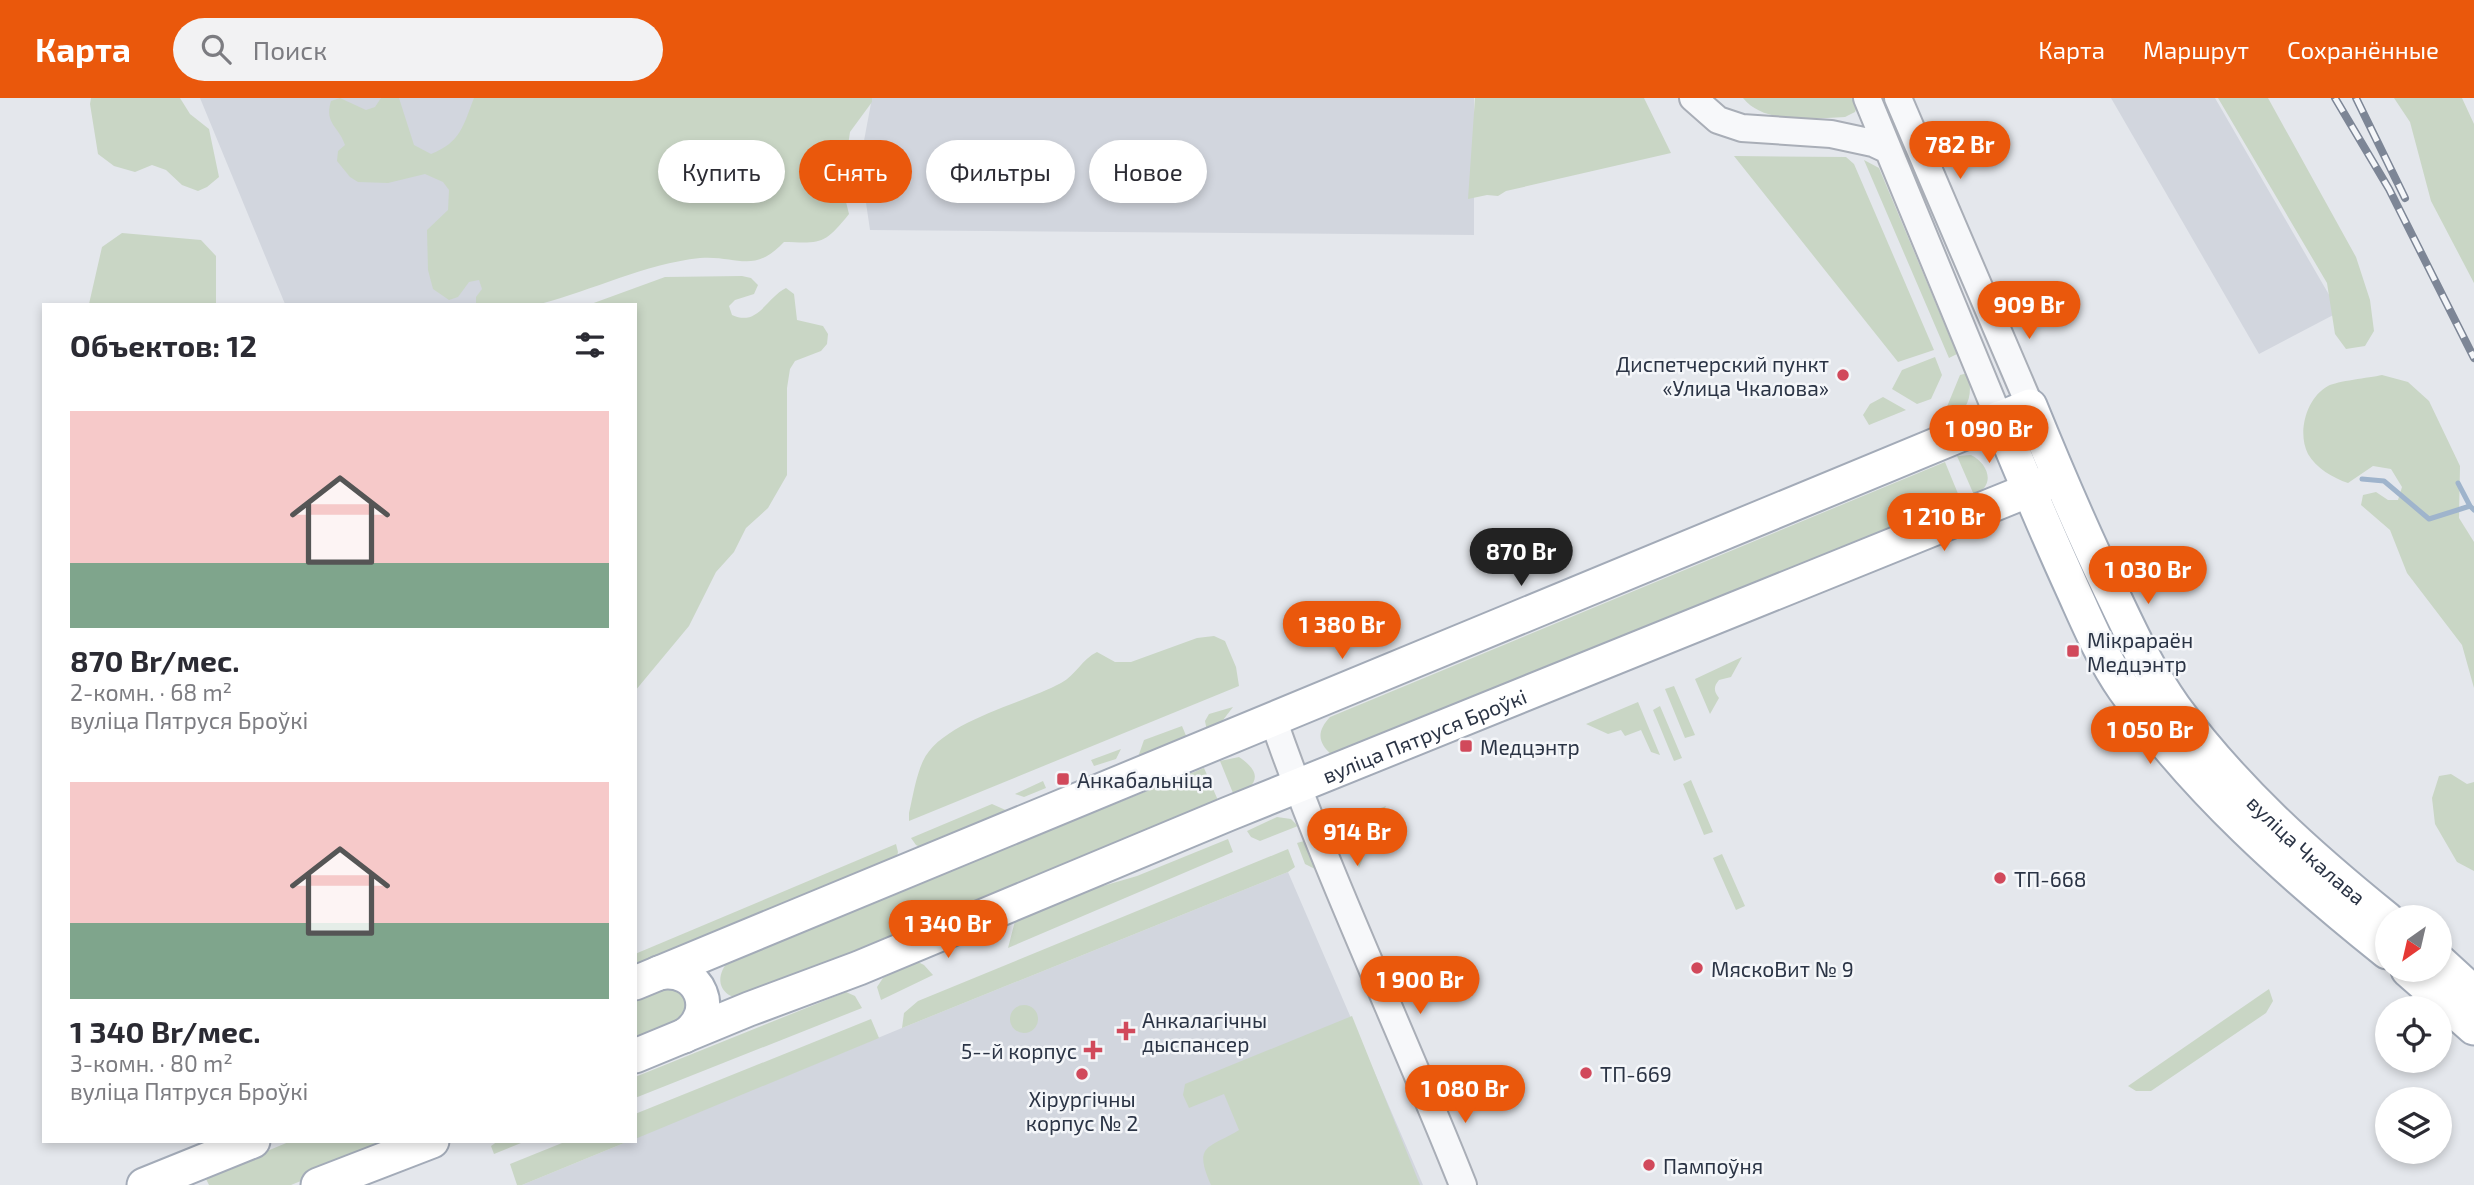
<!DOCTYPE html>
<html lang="ru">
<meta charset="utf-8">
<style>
:root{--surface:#fff;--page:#f2f2f3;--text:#2b2b33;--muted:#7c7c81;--accent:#ea580c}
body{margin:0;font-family:"Exo 2",sans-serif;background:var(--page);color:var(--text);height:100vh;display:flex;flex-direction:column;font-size:26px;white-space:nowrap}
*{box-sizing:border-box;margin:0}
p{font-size:23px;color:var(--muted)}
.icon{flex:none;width:38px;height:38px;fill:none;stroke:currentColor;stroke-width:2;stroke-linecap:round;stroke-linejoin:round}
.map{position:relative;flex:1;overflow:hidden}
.side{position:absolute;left:42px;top:205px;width:595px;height:840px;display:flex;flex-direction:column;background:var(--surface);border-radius:0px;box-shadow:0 4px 10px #0003}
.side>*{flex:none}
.banner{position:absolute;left:658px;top:42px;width:665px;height:63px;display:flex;gap:14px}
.needle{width:46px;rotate:214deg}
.fabs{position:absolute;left:2375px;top:807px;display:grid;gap:14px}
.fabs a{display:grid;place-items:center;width:77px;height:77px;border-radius:50%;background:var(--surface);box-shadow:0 4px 10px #0003;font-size:35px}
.price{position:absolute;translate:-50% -60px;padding:0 16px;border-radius:24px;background:var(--accent);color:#fff;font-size:23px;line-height:46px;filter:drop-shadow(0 2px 4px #0008)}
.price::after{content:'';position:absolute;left:50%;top:42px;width:21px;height:16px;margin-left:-10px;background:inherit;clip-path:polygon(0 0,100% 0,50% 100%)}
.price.selected{background:#222;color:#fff}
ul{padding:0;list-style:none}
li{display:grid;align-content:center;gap:14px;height:371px;padding:0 28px}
li span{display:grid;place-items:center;height:217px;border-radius:0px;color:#555}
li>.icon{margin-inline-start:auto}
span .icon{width:126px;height:126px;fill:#fffc;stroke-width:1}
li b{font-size:30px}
h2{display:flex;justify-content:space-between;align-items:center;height:84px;padding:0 28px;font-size:30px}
.pill{padding:0 24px;border-radius:32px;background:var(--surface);box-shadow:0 4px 10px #0003;font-size:24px;line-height:63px}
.pill.selected{background:var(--accent);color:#fff}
header{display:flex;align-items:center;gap:42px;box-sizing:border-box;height:98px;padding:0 35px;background:var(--accent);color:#fff}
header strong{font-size:33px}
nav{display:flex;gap:38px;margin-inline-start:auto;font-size:24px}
.search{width:490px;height:63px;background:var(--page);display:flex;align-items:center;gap:18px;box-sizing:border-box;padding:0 24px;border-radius:38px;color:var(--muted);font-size:26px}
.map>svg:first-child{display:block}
</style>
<header>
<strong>Карта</strong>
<div class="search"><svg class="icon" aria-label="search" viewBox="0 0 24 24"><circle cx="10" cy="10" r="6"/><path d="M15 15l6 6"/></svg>Поиск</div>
<nav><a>Карта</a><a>Маршрут</a><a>Сохранённые</a></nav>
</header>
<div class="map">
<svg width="2474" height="1087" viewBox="0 0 2474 1087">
<rect width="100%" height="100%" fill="#e4e7ec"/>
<path fill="#d2d6de" d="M200,0H536L481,206H285Z
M872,0H1474V137L870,132L860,64Z
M2111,0H2215L2339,214L2259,256Z
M1288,774L1423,1087H522L629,1043H635V1040L902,930Z"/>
<path fill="#c9d6c5" d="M91,0H180L190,16L209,31L219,79L207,89L198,93L182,87L166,72L152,67L135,74L114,68L98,56L90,6Z
M340,0L366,12L375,9L381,0H399L414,47L431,56C461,44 463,28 474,0H872V4L850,34L842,88L849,116C824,147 822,145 784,144C753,177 737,157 700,160C644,166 594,192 540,206C521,210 496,206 476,206V199L482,191L479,182L469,184L458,199L449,202L433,191L428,172L427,132L448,112L449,92L443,84L425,76L388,85L358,84L350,79L337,63L338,53L345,47C339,28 324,26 331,3Z
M1475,0H1644L1671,55L1506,93L1498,98L1487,97L1468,101Z
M1743,0H1856L1858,6L1855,14L1845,19C1815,20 1764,27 1743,0Z
M2218,0H2268L2356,159L2370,202L2374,233L2365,248L2346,251L2335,236L2327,185Z
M2394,0H2462L2474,26V185L2431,103L2410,24Z
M1734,58L1846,59L1854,66L1934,252L1898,264Z
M1864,62L1879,70L1957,256L1949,260Z
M122,135L201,142L216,158V206H89L102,149Z
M742,178L751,180L758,187L754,196L735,202L729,208L732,217C758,229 766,200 786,190L794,196L797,222L823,228L828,236L827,246L821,253L795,263L790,271L787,290V377L768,410L746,430L734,454L716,474L689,528L635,593V206H591L665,179Z
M1935,259L1942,277L1931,301L1917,306L1892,291L1902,272Z
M1968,275C1973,297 1969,313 1948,323L1944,316L1960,277Z
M2382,277L2408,284L2429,303L2460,368L2459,420L2474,444V590L2462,547L2407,475L2390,432L2361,407L2363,397L2376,394L2388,402H2398L2402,389L2391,371L2373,368L2348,385C2333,380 2316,370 2308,356C2297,335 2306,300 2328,288C2337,283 2369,280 2382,277Z
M1883,299L1906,312L1869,327L1863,317L1870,306Z
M1971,357C1989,366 1996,388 1974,397L1957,358Z
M1945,364L1961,403L1332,657C1317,644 1317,633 1330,619Z
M1214,538L1225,543L1236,569L1239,588L909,723V715C913,698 916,678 923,663C941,623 1025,605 1061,585C1076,577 1082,561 1097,554L1115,564H1131L1197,540Z
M1742,559L1731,579L1719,582C1713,589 1714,593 1719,600L1710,616L1695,581Z
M1674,588L1695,637L1685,640L1665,591Z
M1638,604L1660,657L1651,654L1641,632L1625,638L1621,632L1608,636L1586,626Z
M1660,608L1682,660L1674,663L1653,612Z
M1233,609L1220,626L1207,633L1205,623L1209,616Z
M1182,628L1187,640L1138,659L1144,642Z
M1121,651L1116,661L1094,668L1091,662Z
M1239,659C1264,676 1257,687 1235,700L1220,663Z
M1204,670L1220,707L746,902C720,900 712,881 730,861Z
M2451,676L2467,686L2474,684V773L2457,764L2435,726L2432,700L2439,678Z
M1691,682L1713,734L1704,737L1683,686Z
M1043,683L1046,690L1024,699L1015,696Z
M992,706L1010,714L930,754L916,747L911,740Z
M1386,708L1379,723L1366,725L1361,731L1360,737L1368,748L1359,770L1340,726Z
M1277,719L1291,721L1298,728L1260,743L1251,739L1247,733Z
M1228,741L1233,754L1008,850L1015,823L1072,797L1137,778Z
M1304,743L1317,772L1305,766L1297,745Z
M896,746L898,754L896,762L635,876V856Z
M1288,751L1295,769L1288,774L902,930L904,915L918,903Z
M1722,756L1745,808L1736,812L1713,760Z
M916,863L924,867L933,877L881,902L877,889L883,880Z
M677,886L693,914L635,948V899Z
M2269,891L2273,903L2266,915L2151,993H2136L2128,988Z
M846,894L855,898L862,910L635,1000V979Z
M1010 921a14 14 0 1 1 28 0a14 14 0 1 1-28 0Z
M1352,918L1420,1087H1211C1193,1046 1208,1051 1239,1032L1224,996L1189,1010L1183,997L1185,986Z
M871,921L879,940L635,1041V1016Z
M291,1043H400L291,1087H209L205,1079Z
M498,1043H526L494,1056L491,1048Z
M567,1043H629L522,1087H517L510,1066Z"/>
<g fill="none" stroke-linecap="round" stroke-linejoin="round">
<path stroke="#9fb4cc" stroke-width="5" d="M2362,381L2384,383L2429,421L2470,408L2474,412
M2458,385L2470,408"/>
<defs>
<path id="minor" d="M1693,0L1718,22L1742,30L1831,36L1873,45L1888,52
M1867,0L1999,320
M1898,0L2030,308
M1273,621C1328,779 1401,931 1463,1087"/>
<g id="major">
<path d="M1999,320C2023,378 2047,435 2073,492C2088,525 2103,561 2124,591C2195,692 2291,777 2387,854"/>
<path d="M2440,864L2474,895"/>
<path d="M2408,872L2474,930"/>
<path d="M659,875C700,867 720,915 684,938"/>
<path id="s1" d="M635,885L2030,308C2056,372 2083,435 2113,497C2131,535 2149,574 2174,609C2233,690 2309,758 2387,821"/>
<path id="s2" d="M635,958L749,911L859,870L1228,716L2059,380"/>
<path d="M144,1087L253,1043"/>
<path d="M318,1087L432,1043"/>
</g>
</defs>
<use href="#minor" stroke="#a9aeb7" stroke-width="30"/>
<use href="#major" stroke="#a3abb8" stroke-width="37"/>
<use href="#minor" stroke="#f7f8fa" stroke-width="26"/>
<use href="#major" stroke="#fff" stroke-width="33"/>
<defs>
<path id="rail" d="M2335,0L2389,91L2474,260
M2356,0L2405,100"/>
</defs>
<use href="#rail" stroke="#7d8696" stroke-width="8"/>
<use href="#rail" stroke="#f4f6f9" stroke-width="5" stroke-dasharray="16" stroke-linecap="butt"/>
</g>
<g fill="#d1495b" stroke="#f4f6f9" stroke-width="2.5">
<circle cx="1843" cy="277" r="7"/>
<rect x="2066" y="546" width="14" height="14" rx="3.5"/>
<rect x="1459" y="641" width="14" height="14" rx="3.5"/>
<rect x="1056" y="674" width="14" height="14" rx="3.5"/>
<circle cx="2000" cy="780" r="7"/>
<circle cx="1697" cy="870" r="7"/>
<path d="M1122.5 922.5h7v7h7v7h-7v7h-7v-7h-7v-7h7z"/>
<path d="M1089.5 941.5h7v7h7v7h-7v7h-7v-7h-7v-7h7z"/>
<circle cx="1586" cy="975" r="7"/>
<circle cx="1082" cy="976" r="7"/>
<circle cx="1649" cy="1067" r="7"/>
</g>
<g text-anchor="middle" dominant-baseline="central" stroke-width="5" stroke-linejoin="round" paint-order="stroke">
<g font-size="21" fill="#2b3445" stroke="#f4f6f9" text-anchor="start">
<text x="1829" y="265" text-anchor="end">Диспетчерский пункт<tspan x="1829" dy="24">«Улица Чкалова»</tspan></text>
<text x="2087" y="541">Мікрараён<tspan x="2087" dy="24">Медцэнтр</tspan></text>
<text x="1480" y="648">Медцэнтр</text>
<text x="1077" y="681">Анкабальніца</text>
<text x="2014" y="780">ТП-668</text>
<text x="1711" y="870">МяскоВит № 9</text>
<text x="1142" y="921">Анкалагічны<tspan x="1142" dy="24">дыспансер</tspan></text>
<text x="1077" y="952" text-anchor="end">5--й корпус</text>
<text x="1600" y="975">ТП-669</text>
<text x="1082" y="1000" text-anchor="middle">Хірургічны<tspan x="1082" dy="24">корпус № 2</tspan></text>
<text x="1663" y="1067">Пампоўня</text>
</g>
<g font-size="21" fill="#2b3445" stroke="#f4f6f9">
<text stroke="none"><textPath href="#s2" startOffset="852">вуліца Пятруся Броўкі</textPath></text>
<text stroke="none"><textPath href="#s1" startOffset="2039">вуліца Чкалава</textPath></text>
</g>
</g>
</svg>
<div class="fabs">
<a><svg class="needle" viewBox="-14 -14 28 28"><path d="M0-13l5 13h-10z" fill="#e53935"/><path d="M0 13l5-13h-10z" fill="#7c7c81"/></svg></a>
<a><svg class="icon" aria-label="locate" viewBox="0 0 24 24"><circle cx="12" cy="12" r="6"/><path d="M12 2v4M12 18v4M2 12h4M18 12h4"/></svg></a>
<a><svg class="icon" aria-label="layers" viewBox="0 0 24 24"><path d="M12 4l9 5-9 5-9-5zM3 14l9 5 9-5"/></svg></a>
</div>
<b class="price" style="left:1960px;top:83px">782 Br</b>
<b class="price" style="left:2029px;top:243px">909 Br</b>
<b class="price" style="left:1989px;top:367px">1 090 Br</b>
<b class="price" style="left:1944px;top:455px">1 210 Br</b>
<b class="price selected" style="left:1521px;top:490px">870 Br</b>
<b class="price" style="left:2148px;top:508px">1 030 Br</b>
<b class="price" style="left:1342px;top:563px">1 380 Br</b>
<b class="price" style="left:2150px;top:668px">1 050 Br</b>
<b class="price" style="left:1357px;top:770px">914 Br</b>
<b class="price" style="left:948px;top:862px">1 340 Br</b>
<b class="price" style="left:1420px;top:918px">1 900 Br</b>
<b class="price" style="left:1465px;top:1027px">1 080 Br</b>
<div class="banner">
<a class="pill">Купить</a>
<a class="pill selected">Снять</a>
<a class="pill">Фильтры</a>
<a class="pill">Новое</a>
</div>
<section class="side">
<h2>Объектов: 12<svg class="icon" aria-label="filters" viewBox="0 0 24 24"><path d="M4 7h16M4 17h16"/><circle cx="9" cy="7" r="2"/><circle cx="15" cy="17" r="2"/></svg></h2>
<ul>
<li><span style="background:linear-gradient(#f6c9c9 70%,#7fa58c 0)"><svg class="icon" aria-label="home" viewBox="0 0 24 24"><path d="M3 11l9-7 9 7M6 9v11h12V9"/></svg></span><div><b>870 Br/мес.</b><p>2-комн. · 68 m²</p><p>вуліца Пятруся Броўкі</p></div></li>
<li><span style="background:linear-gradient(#f6c9c9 65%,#7fa58c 0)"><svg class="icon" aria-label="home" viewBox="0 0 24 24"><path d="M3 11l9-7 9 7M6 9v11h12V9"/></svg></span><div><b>1 340 Br/мес.</b><p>3-комн. · 80 m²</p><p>вуліца Пятруся Броўкі</p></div></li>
</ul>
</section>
</div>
